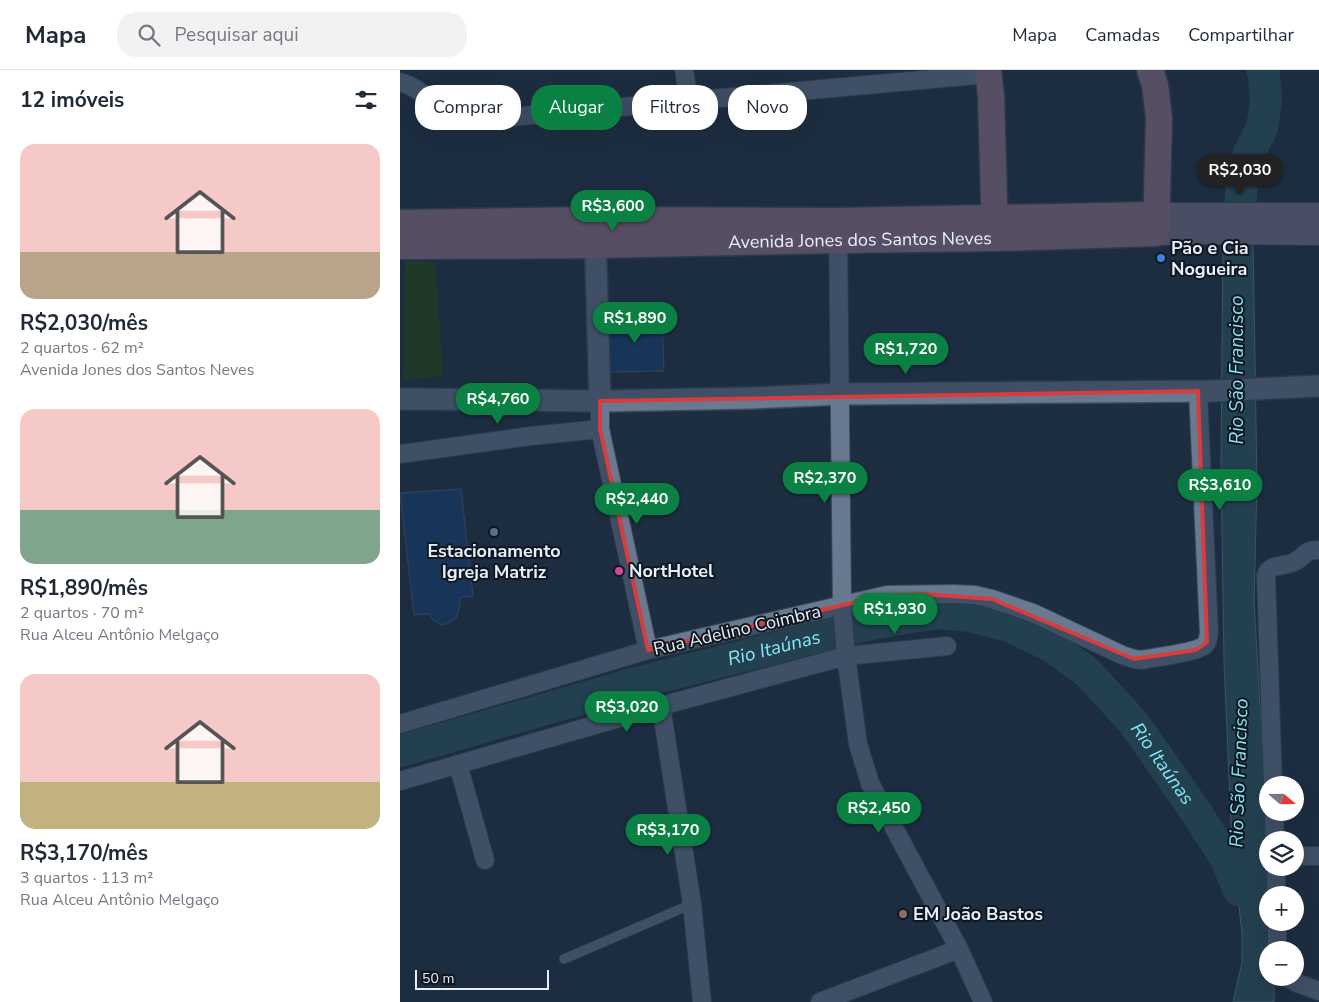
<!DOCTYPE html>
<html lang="pt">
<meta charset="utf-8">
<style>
:root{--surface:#fff;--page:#f2f2f3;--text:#1f2937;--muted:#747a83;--line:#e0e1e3;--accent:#0b8043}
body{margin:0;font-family:"Nunito Sans",sans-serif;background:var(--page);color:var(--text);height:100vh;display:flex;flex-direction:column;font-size:19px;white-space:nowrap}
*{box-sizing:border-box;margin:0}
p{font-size:16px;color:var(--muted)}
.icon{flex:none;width:28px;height:28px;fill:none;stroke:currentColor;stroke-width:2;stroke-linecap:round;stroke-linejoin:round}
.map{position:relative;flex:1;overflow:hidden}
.sheet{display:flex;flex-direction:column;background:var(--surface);width:400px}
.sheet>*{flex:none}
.top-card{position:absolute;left:15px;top:15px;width:475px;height:45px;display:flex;gap:10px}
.needle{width:32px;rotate:110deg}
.buttons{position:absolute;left:859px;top:706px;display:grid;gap:10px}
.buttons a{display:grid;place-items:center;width:45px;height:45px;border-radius:50%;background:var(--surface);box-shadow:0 5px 20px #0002;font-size:25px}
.scale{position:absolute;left:15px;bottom:12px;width:134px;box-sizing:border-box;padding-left:5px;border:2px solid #e6f0fd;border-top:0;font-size:14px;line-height:18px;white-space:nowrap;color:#e6f0fd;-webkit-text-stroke:4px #0f161e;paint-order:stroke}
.price{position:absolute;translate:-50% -42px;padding:0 11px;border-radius:18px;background:var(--accent);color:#fff;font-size:16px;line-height:32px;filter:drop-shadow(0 1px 2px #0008)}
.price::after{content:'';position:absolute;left:50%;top:30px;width:15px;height:11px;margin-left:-8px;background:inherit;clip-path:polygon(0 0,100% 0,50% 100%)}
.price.current{background:#222;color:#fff}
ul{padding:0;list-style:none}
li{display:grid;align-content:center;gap:10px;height:265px;padding:0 20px}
li span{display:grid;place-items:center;height:155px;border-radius:15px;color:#555}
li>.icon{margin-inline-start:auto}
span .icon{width:90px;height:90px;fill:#fffc;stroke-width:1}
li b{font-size:21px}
h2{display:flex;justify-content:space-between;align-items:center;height:60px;padding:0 20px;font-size:21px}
.chip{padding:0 18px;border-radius:20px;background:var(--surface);box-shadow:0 5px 20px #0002;font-size:18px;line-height:45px}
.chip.current{background:var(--accent);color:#fff}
header{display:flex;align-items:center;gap:30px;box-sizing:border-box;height:70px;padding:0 25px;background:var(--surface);border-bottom:1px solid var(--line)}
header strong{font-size:24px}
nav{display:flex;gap:28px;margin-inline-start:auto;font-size:18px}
.search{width:350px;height:45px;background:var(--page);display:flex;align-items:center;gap:12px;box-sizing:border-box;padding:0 18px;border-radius:20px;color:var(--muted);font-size:19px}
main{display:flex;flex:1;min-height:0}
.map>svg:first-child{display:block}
</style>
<header>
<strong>Mapa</strong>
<div class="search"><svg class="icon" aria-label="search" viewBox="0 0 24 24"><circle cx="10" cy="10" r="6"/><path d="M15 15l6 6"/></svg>Pesquisar aqui</div>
<nav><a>Mapa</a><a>Camadas</a><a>Compartilhar</a></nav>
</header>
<main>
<section class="sheet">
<h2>12 imóveis<svg class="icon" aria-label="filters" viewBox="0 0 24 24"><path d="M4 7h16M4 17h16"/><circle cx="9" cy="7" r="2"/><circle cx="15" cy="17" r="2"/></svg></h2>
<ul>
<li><span style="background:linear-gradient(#f6c9c9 70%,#b9a48a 0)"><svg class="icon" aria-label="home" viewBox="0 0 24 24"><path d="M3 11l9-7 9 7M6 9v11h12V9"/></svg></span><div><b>R$2,030/mês</b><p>2 quartos · 62 m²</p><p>Avenida Jones dos Santos Neves</p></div></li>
<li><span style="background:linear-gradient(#f6c9c9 65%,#7fa58c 0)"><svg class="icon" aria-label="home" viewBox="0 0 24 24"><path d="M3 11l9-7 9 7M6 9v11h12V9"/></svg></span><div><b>R$1,890/mês</b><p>2 quartos · 70 m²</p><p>Rua Alceu Antônio Melgaço</p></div></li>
<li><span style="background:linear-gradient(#f6c9c9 70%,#c2b280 0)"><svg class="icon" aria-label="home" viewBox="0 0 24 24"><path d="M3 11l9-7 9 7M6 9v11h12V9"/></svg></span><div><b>R$3,170/mês</b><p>3 quartos · 113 m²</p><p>Rua Alceu Antônio Melgaço</p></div></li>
</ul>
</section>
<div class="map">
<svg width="919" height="932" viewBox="0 0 919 932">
<rect width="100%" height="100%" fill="#1e2e41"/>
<path fill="#25450b" d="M5,191L35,192L43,306L3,310Z"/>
<path fill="#2a575f" stroke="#62858e" d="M852,0H872L876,27L869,66L855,83L854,113H836L838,73L854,48L860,28Z
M853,171L857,414L854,531L864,704L866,806L868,825V852L871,853L873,880H868V908H874V932H833L842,893V864L832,774L824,592L821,393L823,172Z"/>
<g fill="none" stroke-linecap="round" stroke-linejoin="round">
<g stroke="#2a575f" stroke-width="32">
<path d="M837,178L839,163L842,109L849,83L862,58L866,31L864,4L862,0"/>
<path id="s1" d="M0,681L240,612L462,556L499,549L538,543L570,546L609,556L651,576L687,602L733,652L794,739L826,789L839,820"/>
</g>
</g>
<path fill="#113f74" stroke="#4e5f75" d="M262,245L264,301L207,302V246Z
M61,419L73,526L61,527L57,547L49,553L42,555L33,550L29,544L14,545L0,423Z"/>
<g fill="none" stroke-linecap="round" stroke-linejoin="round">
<defs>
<path id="service" d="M164,889L292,834"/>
<path id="minor" d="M284,0L289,31
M0,12C19,17 31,32 48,42C59,48 75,48 88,49L588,4
M438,160L442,535L446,586L458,674L470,713L559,879L583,932
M200,331V359L248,580
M0,384L131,366L200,359
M261,636L292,834L302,932
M0,654L248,580L487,525L554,524L575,525L592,529L633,543L722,585L734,589L742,590C755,587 796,583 805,575C808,572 808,567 809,563L798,321
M58,694L85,790
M0,711L261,636L446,586L547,576
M873,715L866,505C870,493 885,497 894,492C906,487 902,480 919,480
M874,742L875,770
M895,786H919
M876,798V825
M877,852V880
M888,908L897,913L919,921
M420,932L559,879"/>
<path id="tertiary" d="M195,159L200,331
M0,329L200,331L351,328L440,324L814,321L919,316"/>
<path id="secondary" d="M756,145H919
M756,163L814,162L919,163"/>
<g id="primary">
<path d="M588,0L591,26L595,165"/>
<path d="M0,153L195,150L438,151L756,145"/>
<path id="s2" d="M0,176L195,175L438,170L596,168L756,163L759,48L755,15L750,0"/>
</g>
</defs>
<use href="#service" stroke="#3d4a5a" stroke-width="11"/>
<use href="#minor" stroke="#3d4a5a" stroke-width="20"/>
<use href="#tertiary" stroke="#3d4a5a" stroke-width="24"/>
<use href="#secondary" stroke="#3d4a5a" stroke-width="26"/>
<use href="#primary" stroke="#3d4a5a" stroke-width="29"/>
<use href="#service" stroke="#687990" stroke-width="9"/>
<use href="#minor" stroke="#687990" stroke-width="18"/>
<use href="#tertiary" stroke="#687990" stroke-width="21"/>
<use href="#secondary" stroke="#82778e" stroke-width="24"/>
<use href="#primary" stroke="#9c758c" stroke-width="26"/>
</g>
<path d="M0 0H919V932H0ZM798,321L807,572L796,580L734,589L592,529L523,524L487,525L248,580L200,359V331Z" fill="#1e2e41" fill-opacity=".55" fill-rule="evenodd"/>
<path fill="none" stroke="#d83c3d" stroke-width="4" stroke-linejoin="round" d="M798,321L807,572L796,580L734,589L592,529L523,524L487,525L248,580L200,359V331Z"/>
<circle fill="#3f7fe0" stroke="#0f161e" stroke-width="2" cx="761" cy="188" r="5"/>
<circle fill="#5c6f8a" stroke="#0f161e" stroke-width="2" cx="94" cy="462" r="5"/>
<circle fill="#d1479c" stroke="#0f161e" stroke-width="2" cx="219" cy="501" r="5"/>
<circle fill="#8d6e63" stroke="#0f161e" stroke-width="2" cx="503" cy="844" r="5"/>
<g text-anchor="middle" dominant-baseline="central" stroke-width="4" stroke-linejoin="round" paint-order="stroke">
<g font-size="18" fill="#e6f0fd" stroke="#0f161e">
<text stroke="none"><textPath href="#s2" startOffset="460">Avenida Jones dos Santos Neves</textPath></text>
<text transform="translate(337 560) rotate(-13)">Rua Adelino Coimbra</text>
</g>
<g font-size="18" font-weight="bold" fill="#e6f0fd" stroke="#0f161e" text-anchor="start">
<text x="771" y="178">Pão e Cia<tspan x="771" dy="21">Nogueira</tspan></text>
<text x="94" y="481" text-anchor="middle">Estacionamento<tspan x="94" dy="21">Igreja Matriz</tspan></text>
<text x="229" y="501">NortHotel</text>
<text x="513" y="844">EM João Bastos</text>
</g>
<g font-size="19" font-style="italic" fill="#84e6f8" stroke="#0f161e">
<text transform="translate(837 300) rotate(-90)">Rio São Francisco</text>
<text stroke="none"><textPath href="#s1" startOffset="388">Rio Itaúnas</textPath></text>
<text stroke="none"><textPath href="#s1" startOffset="838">Rio Itaúnas</textPath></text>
<text transform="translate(839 703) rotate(-88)">Rio São Francisco</text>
</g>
</g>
</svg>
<div class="buttons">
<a><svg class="needle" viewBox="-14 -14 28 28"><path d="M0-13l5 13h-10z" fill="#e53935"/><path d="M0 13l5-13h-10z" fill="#747a83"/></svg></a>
<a><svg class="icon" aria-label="layers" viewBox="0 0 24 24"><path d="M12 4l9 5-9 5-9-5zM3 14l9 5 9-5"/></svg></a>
<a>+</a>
<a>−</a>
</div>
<div class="scale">50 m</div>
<b class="price current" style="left:840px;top:126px">R$2,030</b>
<b class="price" style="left:213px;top:162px">R$3,600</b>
<b class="price" style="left:235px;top:274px">R$1,890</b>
<b class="price" style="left:506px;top:305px">R$1,720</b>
<b class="price" style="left:98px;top:355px">R$4,760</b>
<b class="price" style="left:425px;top:434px">R$2,370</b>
<b class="price" style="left:820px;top:441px">R$3,610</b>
<b class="price" style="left:237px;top:455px">R$2,440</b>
<b class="price" style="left:495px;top:565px">R$1,930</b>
<b class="price" style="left:227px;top:663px">R$3,020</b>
<b class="price" style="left:479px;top:764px">R$2,450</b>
<b class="price" style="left:268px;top:786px">R$3,170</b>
<div class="top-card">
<a class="chip">Comprar</a>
<a class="chip current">Alugar</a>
<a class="chip">Filtros</a>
<a class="chip">Novo</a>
</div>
</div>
</main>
